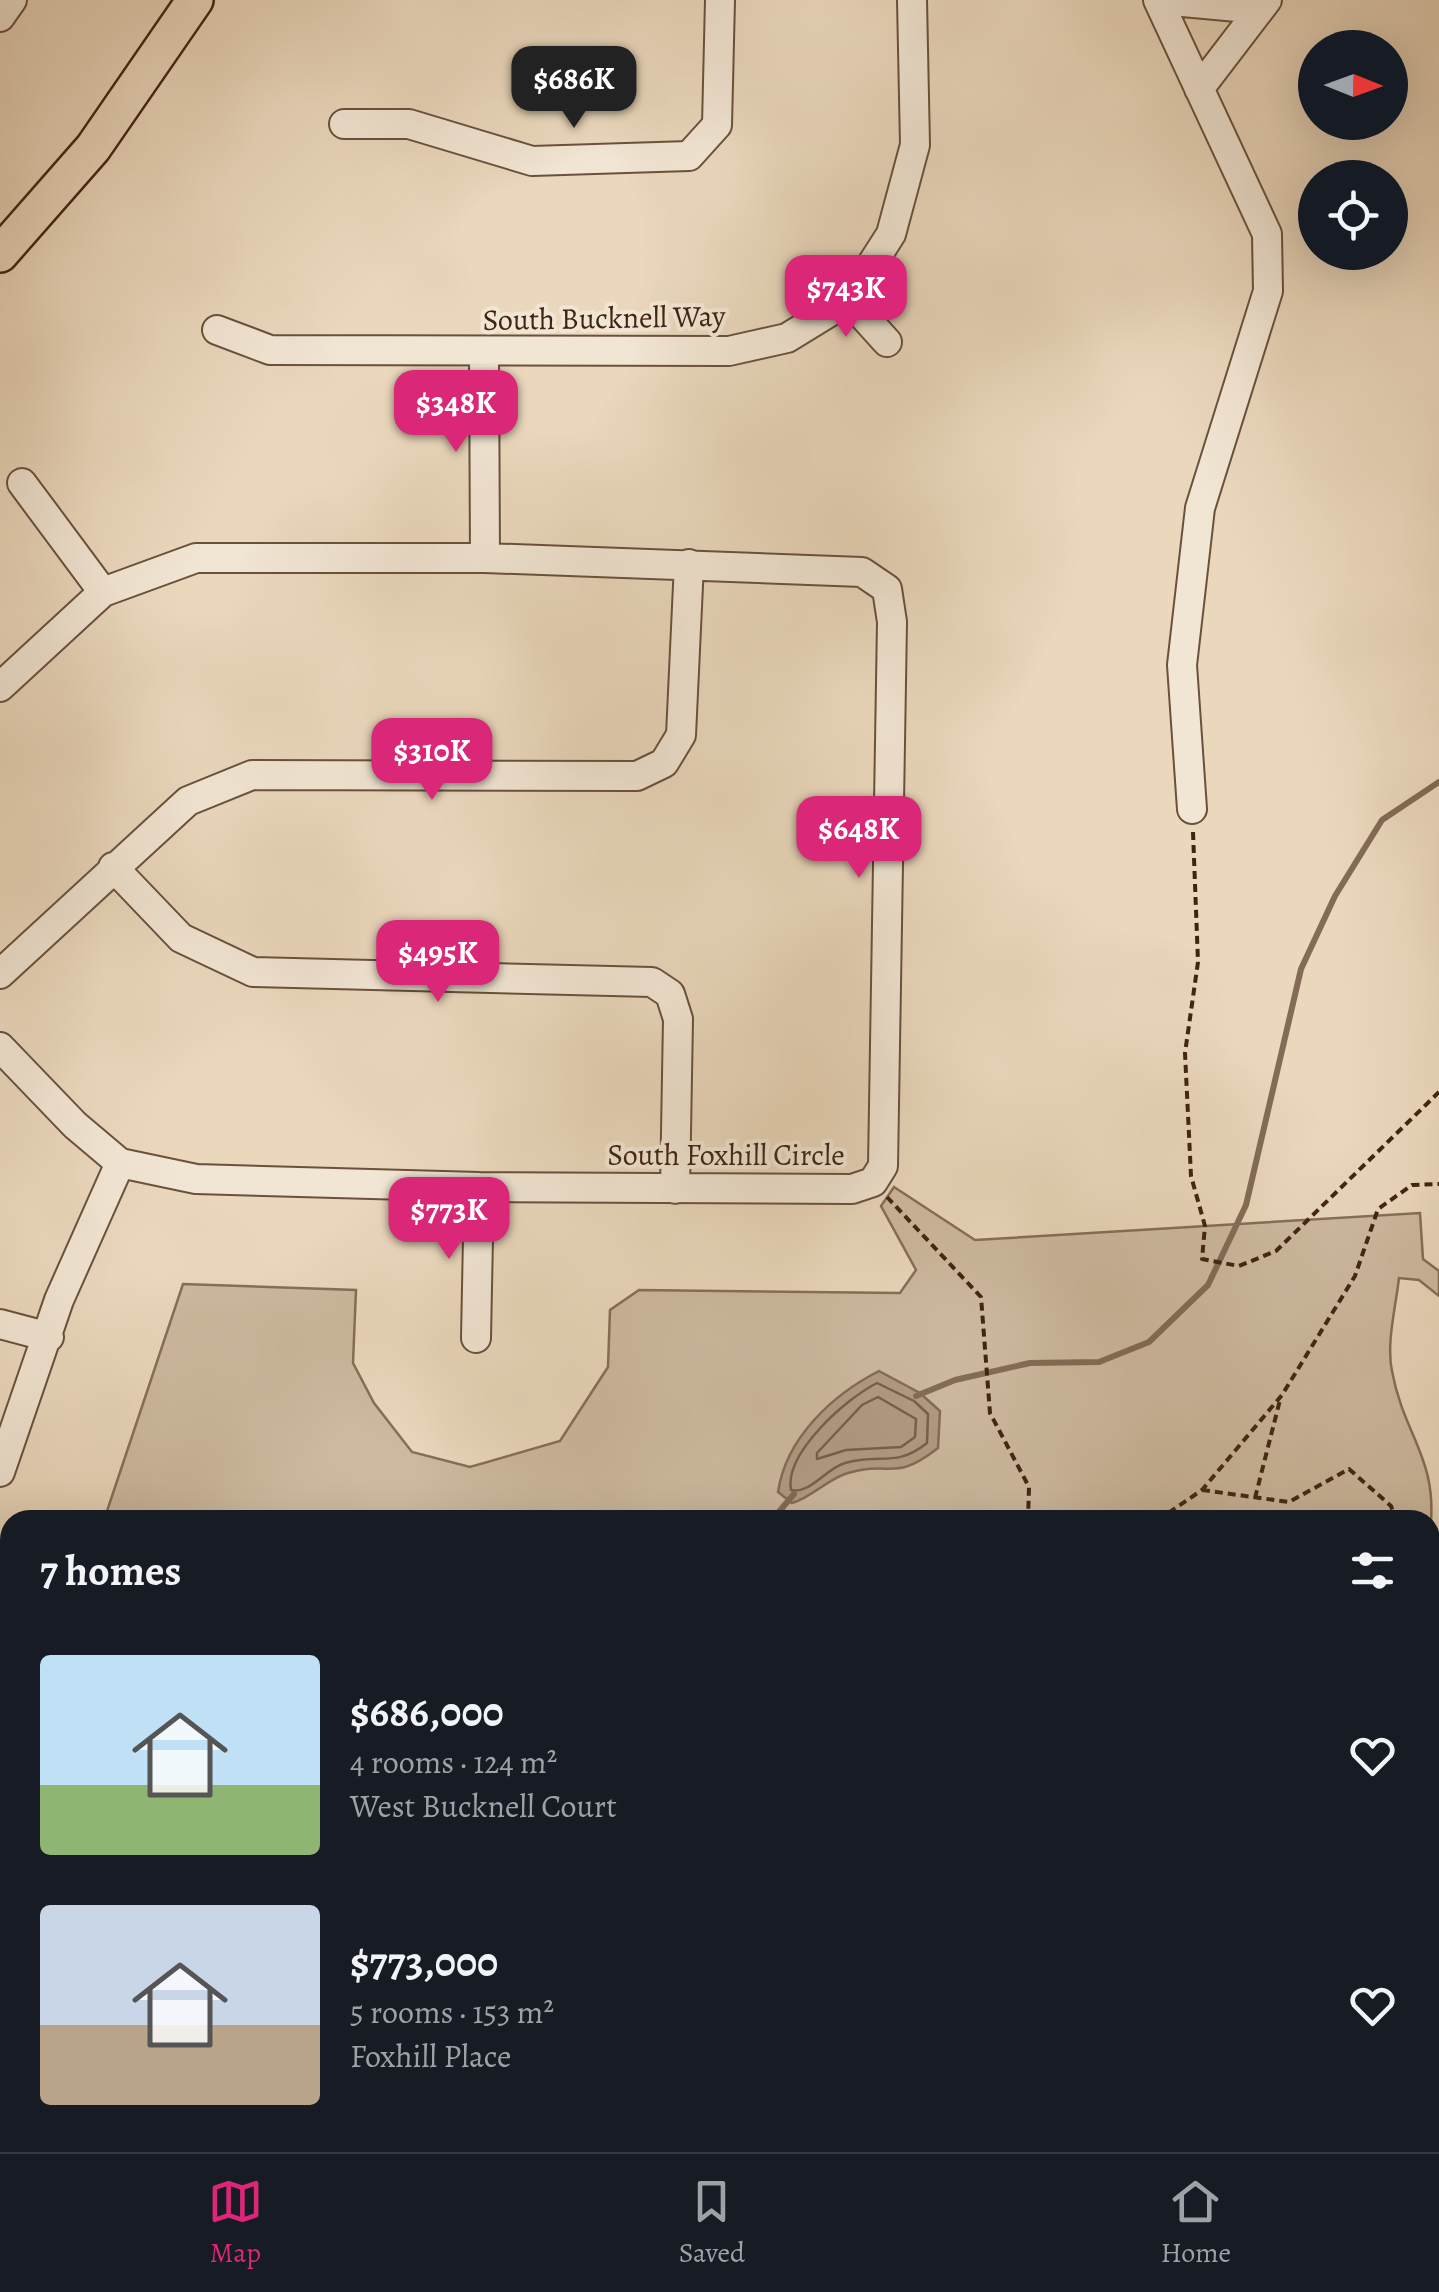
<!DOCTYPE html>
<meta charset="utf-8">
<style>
:root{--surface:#171b24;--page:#20242c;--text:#f1f3f6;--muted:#9ea1a6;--line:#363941;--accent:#db2777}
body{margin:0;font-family:Alegreya,serif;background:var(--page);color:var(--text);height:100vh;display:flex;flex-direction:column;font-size:38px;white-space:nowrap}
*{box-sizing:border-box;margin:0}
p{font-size:32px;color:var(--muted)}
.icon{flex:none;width:55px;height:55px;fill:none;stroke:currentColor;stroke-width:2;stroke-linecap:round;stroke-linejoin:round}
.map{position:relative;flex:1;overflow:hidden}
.side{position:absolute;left:0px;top:1510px;width:1440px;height:642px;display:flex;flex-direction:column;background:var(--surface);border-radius:30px 30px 0 0;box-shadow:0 10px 40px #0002}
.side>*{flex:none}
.needle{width:65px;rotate:91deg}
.tools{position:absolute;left:1298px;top:30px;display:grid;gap:20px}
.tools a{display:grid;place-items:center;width:110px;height:110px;border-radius:50%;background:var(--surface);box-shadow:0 10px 40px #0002;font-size:50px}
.price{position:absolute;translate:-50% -85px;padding:0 22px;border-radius:20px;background:var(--accent);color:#fff;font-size:32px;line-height:65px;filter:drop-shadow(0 2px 5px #0008)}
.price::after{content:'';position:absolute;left:50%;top:60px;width:30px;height:22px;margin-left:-15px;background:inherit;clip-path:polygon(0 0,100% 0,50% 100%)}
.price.on{background:#222;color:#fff}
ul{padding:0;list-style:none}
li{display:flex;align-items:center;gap:30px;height:250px;padding:0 40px}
li span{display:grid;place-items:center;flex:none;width:280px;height:200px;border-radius:10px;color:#555}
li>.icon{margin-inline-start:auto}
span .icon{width:120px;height:120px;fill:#fffc;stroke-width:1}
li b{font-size:42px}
h2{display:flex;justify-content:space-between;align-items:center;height:120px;padding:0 40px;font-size:42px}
.menu{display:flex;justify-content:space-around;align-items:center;height:140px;border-top:2px solid var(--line);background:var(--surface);font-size:28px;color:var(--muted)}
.menu a{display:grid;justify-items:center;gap:5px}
.menu .on{color:var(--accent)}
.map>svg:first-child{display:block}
</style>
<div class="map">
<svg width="1439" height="2152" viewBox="0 0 1439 2152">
<rect width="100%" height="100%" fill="#ead7bc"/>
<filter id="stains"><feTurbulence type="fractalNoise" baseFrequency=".002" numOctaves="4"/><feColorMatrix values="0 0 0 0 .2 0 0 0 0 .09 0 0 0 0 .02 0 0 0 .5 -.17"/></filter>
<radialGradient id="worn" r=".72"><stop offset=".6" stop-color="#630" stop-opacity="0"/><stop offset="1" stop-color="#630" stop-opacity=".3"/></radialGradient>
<path fill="#cdb99f" stroke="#866e58" stroke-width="2.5" d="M894,1187L975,1240L1420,1213L1423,1259L1439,1271V1296L1419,1280L1399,1278C1396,1306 1386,1343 1392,1371C1404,1437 1439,1459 1430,1532V1520H104L183,1284L356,1290L353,1363L374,1403L412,1452L470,1467L560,1441L608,1367L610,1310L639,1290L900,1293L916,1270L881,1206Z
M10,1695V2142L126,2143L124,2152H0V1705Z
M657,2143V2152H411L410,2143Z"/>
<path fill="#b09a82" stroke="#836b55" stroke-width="2.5" d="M879,1371L920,1393L940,1411L938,1448C893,1483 893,1460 848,1473C827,1479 813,1497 792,1503L778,1492C786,1438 832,1395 879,1371Z"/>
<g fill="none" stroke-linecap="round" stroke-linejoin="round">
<path stroke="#785f4a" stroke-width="2.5" d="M877,1383L914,1401L928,1414L927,1443C896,1468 880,1453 845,1463C825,1469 811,1494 791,1490C784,1453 847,1398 877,1383Z
M878,1397L916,1419L915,1437L901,1447L846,1450L817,1459V1453L862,1405Z"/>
<path stroke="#836b55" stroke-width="6" d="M916,1396L955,1380L1030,1363L1099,1362L1149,1342L1208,1285L1246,1205L1301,969L1335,896L1382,820L1439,782
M772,1520L794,1494
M0,1875L10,1868"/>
<defs>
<path id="minor" d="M1158,0L1267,234L1268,291L1200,508L1182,665L1192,809
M1161,0L1259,9
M0,17L12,0
M1199,89L1267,0
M344,124H409L532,161L689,156L717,125L720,0
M849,300L887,342
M217,330L270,350L729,351L787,338L849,300L891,234L915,145L912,0
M484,353L485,558
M22,483L103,592
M0,687L103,592L196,558H485L862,572L887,589L892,622L883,1166L873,1182L852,1189L479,1187L196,1179L120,1163L75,1125L0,1047
M113,867L181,938L253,972L652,982L670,994L678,1019L675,1189
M0,974L188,801L252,775L637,776L664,763L681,735L689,564
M0,1324L49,1337
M476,1338L479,1187
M0,1472L59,1300L120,1163
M1430,1686L1439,1682
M1430,1936L1439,1935
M269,2152V2142
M766,2152V2142"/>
<path id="major" d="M0,254L93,148L195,0"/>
</defs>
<use href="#minor" stroke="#6a513c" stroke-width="32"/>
<use href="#major" stroke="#402412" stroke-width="40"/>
<path stroke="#402412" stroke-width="4" stroke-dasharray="8 5" stroke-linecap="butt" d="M1193,832L1198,962L1185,1053L1191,1176L1205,1226L1202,1259L1239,1266L1276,1251L1439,1092
M887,1197L981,1297L990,1413L1029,1487L1028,1520
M1202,1490L1289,1502L1349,1469L1391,1506L1396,1520
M1255,1498L1280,1400
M1158,1520L1202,1490L1282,1395L1355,1276L1378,1209L1412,1185L1439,1184
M1430,1580L1439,1591
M0,1624L10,1631
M0,1916L10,1909
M515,2142L525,2152"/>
<use href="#minor" stroke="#f1e5d3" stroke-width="28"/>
<use href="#major" stroke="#ead7bc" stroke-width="35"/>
</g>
<g text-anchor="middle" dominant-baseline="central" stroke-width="8" stroke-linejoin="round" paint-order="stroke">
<g font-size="30" fill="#402412" stroke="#f1e5d3">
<text transform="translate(604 318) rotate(-1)">South Bucknell Way</text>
<text x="726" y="1155">South Foxhill Circle</text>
</g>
</g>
<rect width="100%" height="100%" filter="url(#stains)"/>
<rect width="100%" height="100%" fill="url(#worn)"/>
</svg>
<div class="tools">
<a><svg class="needle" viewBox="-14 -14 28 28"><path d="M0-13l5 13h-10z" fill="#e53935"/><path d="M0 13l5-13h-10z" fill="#9ea1a6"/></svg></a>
<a><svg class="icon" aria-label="locate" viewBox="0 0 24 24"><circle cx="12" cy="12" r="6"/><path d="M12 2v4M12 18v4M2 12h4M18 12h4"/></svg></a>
</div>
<b class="price on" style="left:574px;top:131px">$686K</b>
<b class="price" style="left:846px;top:340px">$743K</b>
<b class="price" style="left:456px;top:455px">$348K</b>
<b class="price" style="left:432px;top:803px">$310K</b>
<b class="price" style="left:859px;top:881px">$648K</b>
<b class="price" style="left:438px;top:1005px">$495K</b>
<b class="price" style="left:449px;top:1262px">$773K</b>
<section class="side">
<h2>7 homes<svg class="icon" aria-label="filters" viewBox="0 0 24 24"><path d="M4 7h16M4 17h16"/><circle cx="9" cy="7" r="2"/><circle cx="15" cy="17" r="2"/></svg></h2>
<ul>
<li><span style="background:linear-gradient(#bfe0f5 65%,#8fb573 0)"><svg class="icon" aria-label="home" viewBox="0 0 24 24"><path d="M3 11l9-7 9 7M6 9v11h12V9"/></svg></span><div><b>$686,000</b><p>4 rooms · 124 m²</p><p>West Bucknell Court</p></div><svg class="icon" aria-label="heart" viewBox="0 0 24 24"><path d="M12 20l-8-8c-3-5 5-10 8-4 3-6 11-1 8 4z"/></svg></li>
<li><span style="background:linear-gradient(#c9d6e8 60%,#b9a48a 0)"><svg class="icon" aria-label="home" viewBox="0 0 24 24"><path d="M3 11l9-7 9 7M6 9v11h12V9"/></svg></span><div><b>$773,000</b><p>5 rooms · 153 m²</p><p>Foxhill Place</p></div><svg class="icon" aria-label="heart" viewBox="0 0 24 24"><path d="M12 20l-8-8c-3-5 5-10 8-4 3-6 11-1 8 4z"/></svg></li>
</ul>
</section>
</div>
<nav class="menu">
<a class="on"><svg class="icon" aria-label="map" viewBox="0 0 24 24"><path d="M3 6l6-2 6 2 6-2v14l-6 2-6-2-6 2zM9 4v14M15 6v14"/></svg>Map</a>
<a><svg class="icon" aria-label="saved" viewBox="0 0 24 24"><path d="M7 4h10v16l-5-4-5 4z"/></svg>Saved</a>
<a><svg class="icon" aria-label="home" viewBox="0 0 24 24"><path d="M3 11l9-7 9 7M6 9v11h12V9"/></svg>Home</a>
</nav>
